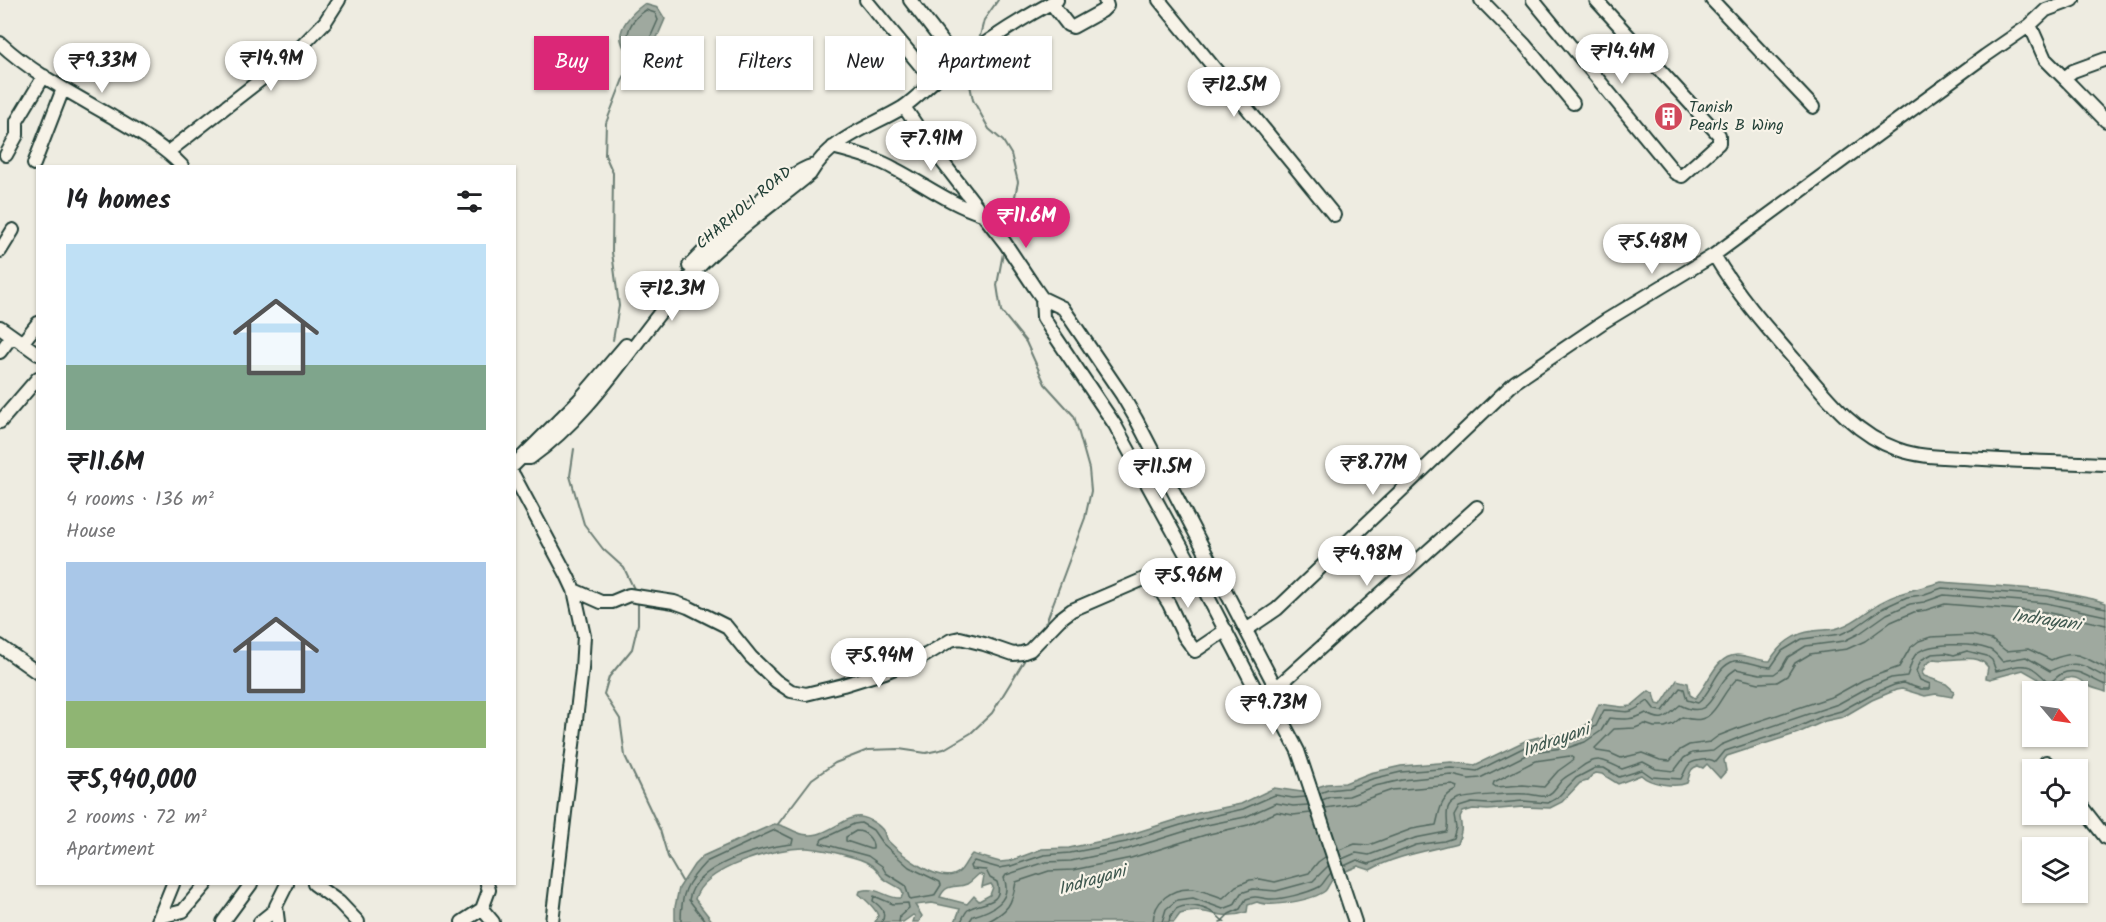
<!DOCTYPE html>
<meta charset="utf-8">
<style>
:root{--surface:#fff;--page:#f2f2f2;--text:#202124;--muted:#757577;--accent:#db2777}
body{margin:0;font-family:Kalam,sans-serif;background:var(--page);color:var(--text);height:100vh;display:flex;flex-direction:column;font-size:22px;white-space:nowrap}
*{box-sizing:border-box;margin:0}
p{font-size:20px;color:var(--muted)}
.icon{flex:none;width:33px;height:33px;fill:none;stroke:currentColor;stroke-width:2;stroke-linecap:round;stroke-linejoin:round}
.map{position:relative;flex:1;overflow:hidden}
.drawer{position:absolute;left:36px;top:165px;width:480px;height:720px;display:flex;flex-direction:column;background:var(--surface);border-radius:0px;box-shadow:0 2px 4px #0004}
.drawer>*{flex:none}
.hud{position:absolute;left:534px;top:36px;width:570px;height:54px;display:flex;gap:12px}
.needle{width:39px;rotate:119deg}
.controls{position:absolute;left:2022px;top:681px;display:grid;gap:12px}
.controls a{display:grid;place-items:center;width:66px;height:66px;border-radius:0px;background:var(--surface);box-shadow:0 2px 4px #0004;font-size:30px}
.price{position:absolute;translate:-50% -51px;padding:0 14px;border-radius:21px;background:#fff;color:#222;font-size:20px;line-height:39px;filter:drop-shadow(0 2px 3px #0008)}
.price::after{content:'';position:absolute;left:50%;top:36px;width:18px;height:14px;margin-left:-9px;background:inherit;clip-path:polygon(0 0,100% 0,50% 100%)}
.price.on{background:var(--accent);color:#fff}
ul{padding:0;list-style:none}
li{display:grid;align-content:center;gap:12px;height:318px;padding:0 30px}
li span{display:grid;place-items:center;height:186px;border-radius:0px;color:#555}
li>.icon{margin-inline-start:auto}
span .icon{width:108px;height:108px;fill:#fffc;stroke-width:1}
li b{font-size:26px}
h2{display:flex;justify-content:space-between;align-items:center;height:72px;padding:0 30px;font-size:26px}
.tag{padding:0 21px;border-radius:0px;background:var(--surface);box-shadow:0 2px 4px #0004;font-size:21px;line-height:54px}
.tag.on{background:var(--accent);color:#fff}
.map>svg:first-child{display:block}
</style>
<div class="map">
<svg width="2106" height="922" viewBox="0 0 2106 922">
<rect width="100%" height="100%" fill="#eeece1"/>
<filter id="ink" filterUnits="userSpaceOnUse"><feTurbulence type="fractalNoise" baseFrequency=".0167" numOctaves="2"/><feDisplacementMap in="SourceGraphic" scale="12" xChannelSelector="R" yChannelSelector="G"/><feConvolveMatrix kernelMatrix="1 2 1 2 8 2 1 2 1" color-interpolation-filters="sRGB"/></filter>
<g filter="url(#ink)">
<path fill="#9fa99f" stroke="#6c7e74" stroke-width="1.5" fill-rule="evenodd" d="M644,4L658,8L665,19L653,47V51L651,53L641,51L635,56L630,55C627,52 623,47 622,43C616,28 633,12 644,4Z
M1941,582L2048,590L2093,599L2106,603V692C2101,690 2096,689 2091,687C2081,682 2077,674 2064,679C2057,682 2056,689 2049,691L2037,678L2023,670L1990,679L1986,678L1988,667C1977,651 1950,663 1934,659L1926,664L1922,673L1924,676L1946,684L1954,691L1952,697L1936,694L1925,696L1902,689L1896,690L1872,700L1843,717L1825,721L1798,733L1727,756L1724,760L1726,771L1720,778L1707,764L1703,768L1698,766C1689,768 1690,775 1687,783C1675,788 1650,784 1641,775L1618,784L1602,774L1596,773L1592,775L1587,781L1580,783L1562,802L1550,808L1523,807L1488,810L1473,809L1463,812L1460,818C1462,828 1462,834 1457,843C1428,851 1397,855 1370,870L1358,866C1350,870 1338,873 1333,879C1329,883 1328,888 1325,891C1313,900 1270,908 1257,902L1248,905L1247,912C1218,922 1205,905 1180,914L1174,922H955L960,909L932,903L915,905L922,916L919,922H913L915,916L913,915L903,922H875L878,916C876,909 865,899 859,894L860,891C879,886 886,899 901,898L903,894L901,889C895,885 887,882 882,877C880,875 878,871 877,870C871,863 860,859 852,857C838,853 822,849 807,848C778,847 703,867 695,899L713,922H675V907L679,888L694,865L703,856L774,824C790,825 798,839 818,834C831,831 849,815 861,817C868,818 880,825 884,832C885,835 885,838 887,840C900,853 940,887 959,872C964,868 967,859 972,854L1000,862L1010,861L1042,849L1069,848L1125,836L1198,813L1241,804L1274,788L1302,792L1327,784L1345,783L1370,773L1401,766L1452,762L1475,765L1527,740L1543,736L1568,734L1579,729L1591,722L1599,704L1622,707L1631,706L1649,691L1654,694L1657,704L1661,705L1677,680L1688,683L1690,695L1695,698C1709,685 1714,656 1737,655C1748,655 1758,661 1770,661C1779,645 1794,633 1813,631C1823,629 1832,631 1841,627C1856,622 1867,611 1880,603C1900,591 1920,589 1941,582ZM979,874L984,876L982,887L991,884L993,887L990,895L979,901L974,896L967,904L940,897C947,882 956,889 967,884C971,882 975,877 979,874Z"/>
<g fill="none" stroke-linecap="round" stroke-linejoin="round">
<path stroke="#52685f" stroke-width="1.5" d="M646,10L655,13L658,20L647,45L633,48C621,34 633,18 646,10Z
M2106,625L2045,612L1945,604L1926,610L1914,612L1891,622L1865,641L1847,649L1810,654L1795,663L1787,676L1777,682L1759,683L1738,678C1716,696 1718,729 1682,717L1673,724L1665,727H1654L1645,724L1635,728L1614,729L1595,748L1597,751L1610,753L1621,758L1642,753L1660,760L1670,761L1680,750L1689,745L1710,742L1718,736L1741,727L1834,696L1863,680L1899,667L1910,648L1919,641L1931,637L1972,635L1992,640L2006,651L2028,649L2051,660C2080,648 2082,658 2106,668
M1570,756L1573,758L1572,761L1558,771L1544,787L1523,785L1496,787L1493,785L1494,782L1535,761Z
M1320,793L1328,790L1347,788L1372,779L1401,772L1452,768L1477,771L1529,745L1544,742L1569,740L1581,735L1596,726L1604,710C1630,710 1624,718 1648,701L1655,710L1663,711L1680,688L1684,689L1687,700L1698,703C1712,693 1715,667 1734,661C1743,659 1760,667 1771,667L1782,651L1802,639L1841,634L1856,627L1883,608L1907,597L1922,595L1942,588L2047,596L2106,608
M1322,800L1330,797L1349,796L1375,786L1402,780L1452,775L1469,779L1480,778L1532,752L1570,747L1585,742L1601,731L1609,718C1624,720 1633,720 1646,713C1664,724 1667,716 1680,705C1715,723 1711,684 1736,669L1760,674H1774L1781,669L1788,657L1806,646L1844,641L1860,633L1887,614L1910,604L1924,602L1944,595L2046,603L2106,616
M1325,808L1352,804L1392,790L1453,785L1458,787L1457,790C1440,798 1440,810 1436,825L1412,829L1369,845L1355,844L1339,850
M861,823L873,830L882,843L909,867L940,882L941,885L934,896L910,900L905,885L886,873L882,866L868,856L820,843L822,839L854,824Z
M856,831C865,831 874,839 873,849H870L846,841V837Z
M1342,859L1356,853L1369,855L1415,838L1446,832C1451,822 1440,808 1457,800C1465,796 1515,793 1526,794C1532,794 1538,797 1544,796C1552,795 1556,787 1561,781C1567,775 1574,773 1580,768C1597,755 1604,760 1622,769L1643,762L1656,769L1674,771L1684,758L1692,753L1713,751L1721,745L1743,736L1838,704L1867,688L1891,678L1907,676C1910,669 1911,660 1916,654C1928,642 1973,643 1988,649C1995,651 1998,657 2002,661L2026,657L2050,671C2063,665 2075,661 2088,668C2095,671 2099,675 2106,677
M1344,866L1357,860L1369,864L1416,845L1444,841L1453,838L1456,828L1454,816L1459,807L1472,803L1488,804L1523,801L1548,803L1557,798L1576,778L1595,768H1604L1619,777L1642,770L1652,777L1681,779C1688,766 1686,762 1702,760C1709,759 1710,759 1716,762L1725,751L1796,728L1823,716L1841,711L1870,695L1894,685L1903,683L1921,689H1929L1930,684L1920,680L1916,671L1921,660L1932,654L1946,653L1954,655L1967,651L1987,656L1992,660L1996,671C2025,665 2027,659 2049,683C2053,681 2056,677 2061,674C2079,666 2090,680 2106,685
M681,922C681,893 686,883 706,862L775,830L793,839L792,844C762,847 694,864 689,900L706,922
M882,922C887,912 880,906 873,901L874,896L893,904L908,903L909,908L900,916L899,922
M961,922C963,917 965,912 969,909C978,902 1005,906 997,882L990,878L986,870L971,869L970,866L974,861L999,868L1011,866L1044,855L1070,853L1126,842L1200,819L1243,809L1275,795L1293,798L1306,797
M969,922L973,916C991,911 1013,901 1004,878L1006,875L1046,862L1071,861L1128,849L1202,826L1245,817L1276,803L1293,806L1308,805
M987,922C1008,911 1012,905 1016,882L1049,871L1073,870L1131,858L1205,835L1248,825L1277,812L1293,815L1311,813
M1153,922C1154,901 1171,888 1192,889C1203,890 1213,895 1223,898L1236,886L1250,880L1260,879L1275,882L1309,873L1318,862L1325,857
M1162,922L1166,909L1177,900L1193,898L1223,909L1234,905L1241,893L1253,889L1276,891L1313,881L1328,866
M1169,922L1170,917L1176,909C1191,901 1212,909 1223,921L1220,922
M1225,922L1223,920L1229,914L1240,909L1246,899C1258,895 1258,898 1269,899C1280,900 1308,893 1319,887C1324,884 1326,877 1331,873"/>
<path stroke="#6c7e74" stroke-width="2" d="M979,40L984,20L998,0
M975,57L969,80L973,100L989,129L1003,141L1011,154L1018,182L1007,234
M1003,253L997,285L1001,311L1026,342L1045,384L1074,416L1089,469L1091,491L1085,518L1047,620L1041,631
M613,340L619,306L612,252L613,173L605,155L606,123L623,79L635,56
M574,449L570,476L584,524L603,549L624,568L635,591
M638,602V624L632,649L609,677L604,694L620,719L625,756L660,830L668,857L682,881
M778,824L812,779L835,763L868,750L899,749L926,753L944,749L971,733L992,713L1024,661"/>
<defs>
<path id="minor" d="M866,0L933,81
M910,0L958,62
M1159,0L1334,215
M1481,0L1525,45L1573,103
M1533,0L1675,173L1682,176L1719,143V135L1596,0
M1712,0L1813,107
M2073,0L2046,10L2030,25L1985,56L1714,255C1737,294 1765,326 1795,360C1824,394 1853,434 1897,449C1918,457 1942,457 1964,458C2012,461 2059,462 2106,464
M1051,3L1068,25L1073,27L1102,11L1107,6L1105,0
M2030,25L2045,59L2068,82
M0,43C32,73 73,94 111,116C136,131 162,145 182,166
M2106,59L2073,71L2067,76L2068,82L2106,121
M904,107L934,151L1005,243L1035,288L1042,298L1043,317L1051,330L1115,425L1191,564L1259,696L1275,707L1298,751L1355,922
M833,147C854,153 876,158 895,169C924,184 950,204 982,214
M168,152L295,53L325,22L339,0
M6,155L17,135V121L44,76
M34,164L63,89
M0,251L13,230
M689,266C709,245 791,166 816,165
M1042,298L1063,308L1122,395L1136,419L1276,688L1275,707
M0,327L38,354
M22,343L38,323
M0,352L12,336
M0,422L38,378
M523,458H530C595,412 634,340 686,281C718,243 771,206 810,174C830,139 870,127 902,108C917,98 930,83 945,72C980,46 1018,20 1057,0
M514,465L579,400L626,345
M514,476L567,575L574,590L584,636L582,669L552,922
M1151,576L1169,604L1184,636L1195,651L1226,630
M574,590L601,602H612L629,595L674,602L688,607L726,626L751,657L776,681L791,691L806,694L843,685L885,672L926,655L951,640L960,638L984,644L1013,654L1022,653L1030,650L1060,619L1072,610L1151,576L1191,564
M1246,630L1277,609L1515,382L1605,321L1714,255
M0,646L38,673
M1276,688L1477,507
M2046,762L2053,770
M2078,802L2106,838
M314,884L339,902L358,922
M487,884L489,890L482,909L493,922
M160,917L183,911L206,884
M158,921L173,884
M223,922L251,884
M260,922L275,910
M278,922L276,906L287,884
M462,922L482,909"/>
</defs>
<use href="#minor" stroke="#1f3d34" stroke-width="16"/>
<use href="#minor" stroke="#f7f3e8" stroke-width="12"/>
</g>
</g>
<defs>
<symbol id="building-disc" viewBox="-11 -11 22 22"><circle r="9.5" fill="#d1495b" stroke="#f7f3e8"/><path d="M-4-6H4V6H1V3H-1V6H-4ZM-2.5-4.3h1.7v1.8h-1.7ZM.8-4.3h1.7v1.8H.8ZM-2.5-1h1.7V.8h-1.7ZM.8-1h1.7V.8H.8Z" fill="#fff"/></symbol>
</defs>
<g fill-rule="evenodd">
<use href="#building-disc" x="1652" y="100" width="33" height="33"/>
</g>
<g text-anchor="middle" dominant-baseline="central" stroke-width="4.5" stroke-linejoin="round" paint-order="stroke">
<g font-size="16" fill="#1f3d34" stroke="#f7f3e8" text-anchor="start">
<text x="1689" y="107">Tanish<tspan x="1689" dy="18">Pearls B Wing</tspan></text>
</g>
<g font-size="16" fill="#1f3d34" stroke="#f7f3e8">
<text transform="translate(744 208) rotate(-40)">CHARHOLI ROAD</text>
</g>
<g font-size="18" font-style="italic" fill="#3f584f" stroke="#f7f3e8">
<text transform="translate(2046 621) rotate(8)">Indrayani</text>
<text transform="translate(1556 741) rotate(-19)">Indrayani</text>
<text transform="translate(1092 881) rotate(-16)">Indrayani</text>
</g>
</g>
</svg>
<div class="controls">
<a><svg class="needle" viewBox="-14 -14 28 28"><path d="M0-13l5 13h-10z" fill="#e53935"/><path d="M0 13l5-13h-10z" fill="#757577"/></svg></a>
<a><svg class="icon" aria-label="locate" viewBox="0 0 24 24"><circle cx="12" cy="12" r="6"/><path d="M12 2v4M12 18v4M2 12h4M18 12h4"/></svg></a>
<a><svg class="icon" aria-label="layers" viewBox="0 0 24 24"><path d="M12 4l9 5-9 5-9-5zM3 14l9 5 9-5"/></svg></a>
</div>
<b class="price" style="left:1622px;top:85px">₹14.4M</b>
<b class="price" style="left:271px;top:92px">₹14.9M</b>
<b class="price" style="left:102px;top:94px">₹9.33M</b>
<b class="price" style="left:1234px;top:118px">₹12.5M</b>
<b class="price" style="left:931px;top:172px">₹7.91M</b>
<b class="price on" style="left:1026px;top:249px">₹11.6M</b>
<b class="price" style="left:1652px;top:275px">₹5.48M</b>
<b class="price" style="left:672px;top:322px">₹12.3M</b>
<b class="price" style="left:1373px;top:496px">₹8.77M</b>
<b class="price" style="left:1162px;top:500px">₹11.5M</b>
<b class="price" style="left:1367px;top:587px">₹4.98M</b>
<b class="price" style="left:1188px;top:609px">₹5.96M</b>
<b class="price" style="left:879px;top:689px">₹5.94M</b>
<b class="price" style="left:1273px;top:736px">₹9.73M</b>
<div class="hud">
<a class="tag on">Buy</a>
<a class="tag">Rent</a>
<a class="tag">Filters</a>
<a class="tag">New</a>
<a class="tag">Apartment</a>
</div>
<section class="drawer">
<h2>14 homes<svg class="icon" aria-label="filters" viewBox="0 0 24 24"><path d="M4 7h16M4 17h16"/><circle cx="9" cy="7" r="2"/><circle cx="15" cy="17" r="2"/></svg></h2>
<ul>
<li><span style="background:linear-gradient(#bfe0f5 65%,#7fa58c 0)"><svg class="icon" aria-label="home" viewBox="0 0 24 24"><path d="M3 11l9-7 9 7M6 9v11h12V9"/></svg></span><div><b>₹11.6M</b><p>4 rooms · 136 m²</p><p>House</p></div></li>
<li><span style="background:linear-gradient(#a9c7e8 75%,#8fb573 0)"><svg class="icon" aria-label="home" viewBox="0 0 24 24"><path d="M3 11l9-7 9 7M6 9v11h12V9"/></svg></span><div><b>₹5,940,000</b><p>2 rooms · 72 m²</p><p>Apartment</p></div></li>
</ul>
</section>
</div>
